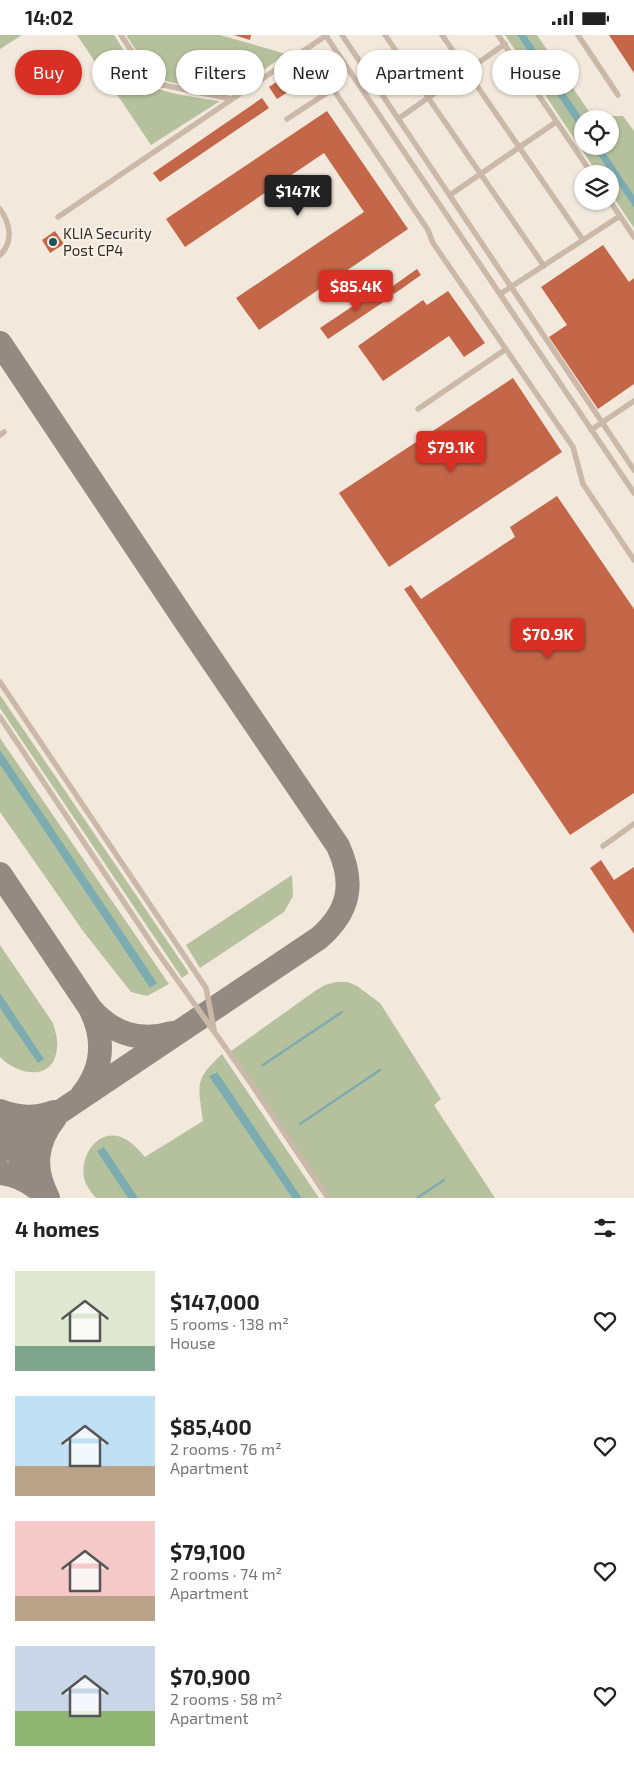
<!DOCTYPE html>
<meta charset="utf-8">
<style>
:root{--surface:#fff;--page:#f6f6f6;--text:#222;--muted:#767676;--accent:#d93025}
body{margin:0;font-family:"Exo 2",sans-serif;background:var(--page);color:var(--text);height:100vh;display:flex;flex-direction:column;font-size:19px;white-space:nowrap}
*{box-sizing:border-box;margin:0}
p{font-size:16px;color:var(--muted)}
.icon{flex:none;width:28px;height:28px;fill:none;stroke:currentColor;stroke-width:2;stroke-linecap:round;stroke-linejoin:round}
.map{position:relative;height:1163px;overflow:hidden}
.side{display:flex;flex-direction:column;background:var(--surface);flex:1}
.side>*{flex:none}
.guide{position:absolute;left:15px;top:15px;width:605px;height:45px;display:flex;gap:10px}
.controls{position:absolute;left:574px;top:75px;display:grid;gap:10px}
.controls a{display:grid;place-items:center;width:45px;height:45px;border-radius:50%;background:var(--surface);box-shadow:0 1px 4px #0004;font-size:25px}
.price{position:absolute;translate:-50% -42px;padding:0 11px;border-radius:5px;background:var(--accent);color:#fff;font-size:16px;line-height:32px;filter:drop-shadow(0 1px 2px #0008)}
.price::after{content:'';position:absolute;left:50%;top:30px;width:15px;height:11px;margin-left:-8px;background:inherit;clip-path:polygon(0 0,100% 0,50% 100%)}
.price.on{background:#222;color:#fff}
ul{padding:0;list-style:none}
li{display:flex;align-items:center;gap:15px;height:125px;padding:0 15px}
li span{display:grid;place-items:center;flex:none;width:140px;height:100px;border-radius:0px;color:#555}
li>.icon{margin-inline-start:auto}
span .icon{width:60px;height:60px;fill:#fffc;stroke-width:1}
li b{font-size:21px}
h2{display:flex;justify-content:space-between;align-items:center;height:60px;padding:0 15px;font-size:21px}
.chip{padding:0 18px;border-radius:22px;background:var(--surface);box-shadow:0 1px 4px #0004;font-size:18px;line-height:45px}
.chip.on{background:var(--accent);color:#fff}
.status{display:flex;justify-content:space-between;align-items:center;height:35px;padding:0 25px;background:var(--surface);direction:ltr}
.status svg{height:14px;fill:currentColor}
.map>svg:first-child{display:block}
</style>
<div class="status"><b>14:02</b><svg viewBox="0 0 49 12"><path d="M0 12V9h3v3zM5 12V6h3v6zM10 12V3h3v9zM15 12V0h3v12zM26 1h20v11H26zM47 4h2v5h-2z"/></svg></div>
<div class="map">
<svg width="634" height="1163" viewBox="0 0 634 1163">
<rect width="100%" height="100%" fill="#f2e8dc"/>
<path fill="#b5c19c" d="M0,0H22L0,14Z
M77,0H114C124,15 133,33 145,46C158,59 202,63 220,66L151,110Z
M126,0H220L286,19L234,56L224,57L169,47L158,42L148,33Z
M505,0H517L582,97V111H592L634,173V193L610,157V139H598Z
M526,0H537L594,84H583Z
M611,81H623L634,96V160L601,111H610V84H608Z
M0,660L189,938L182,943L0,673Z
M0,703L169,949L147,961L131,957L83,896L0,777V730L150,953L0,715Z
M292,840L293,861L284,877L200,933L186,910Z
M0,910L53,988C55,996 58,1003 57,1012C55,1047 18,1041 0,1022Z
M336,947H348L357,951L380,968L441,1064L434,1070L495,1163H330L231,1016L315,956L325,950Z
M222,1019L319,1163H302L216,1037L210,1041L292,1163H96C91,1157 86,1151 84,1143C80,1121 97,1094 121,1102C131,1106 138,1114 145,1122L203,1086C198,1050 194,1045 222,1019Z"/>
<path fill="#7cacaf" d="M517,0H526L583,84L582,97Z
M592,111H601L634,160V173Z
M0,715L157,948L150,953L0,730Z
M0,958L44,1024L38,1028L0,973Z
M217,1037L228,1053L302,1163H292L209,1041Z
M104,1112L138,1163H128L97,1116Z"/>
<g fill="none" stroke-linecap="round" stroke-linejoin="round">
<path stroke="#7cacaf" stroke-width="2.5" d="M263,1030L342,977
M300,1089L380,1035
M417,1163L444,1145"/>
<path stroke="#948a82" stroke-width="24" d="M0,308L184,584L338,811C355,848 350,876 319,903L0,1117
M0,839L90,973C111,998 140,1008 172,998
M82,1060C103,1034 105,1004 91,975
M0,1076C19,1083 35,1084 54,1077
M0,1093L40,1151
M0,1138C16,1140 29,1146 40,1156
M48,1163C33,1134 35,1108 55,1083"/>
</g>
<path fill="#c46648" d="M234,0H251L250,5Z
M609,0H634V38Z
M285,41L293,54L277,64L269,52Z
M262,63L269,73L160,147L153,138Z
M327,76L408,194L259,295L236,263L364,177L324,118L185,212L166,184Z
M55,196L64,209L50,218L42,205Z
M603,210L629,247L634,243V349L598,374L549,302L567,290L541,252Z
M417,234L421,240L394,259L390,253Z
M383,251L391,262L328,304L320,293Z
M448,256L485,308L464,322L449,301L383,346L358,311L423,265L427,270Z
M513,343L562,417L389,532L339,458Z
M557,461L634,574V758L570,800L404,554L411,550L421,564L515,502L510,492Z
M601,825L614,845L634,832V899L590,833Z"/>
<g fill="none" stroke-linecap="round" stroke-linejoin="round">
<path stroke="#cab8a8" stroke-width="5.5" d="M121,0L146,38L158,49L231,64
M342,0L634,435
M385,0L544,231
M442,0L583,205
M498,0L592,139
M578,0L618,60
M326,1L634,458
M287,84L333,54L428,195L433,208L573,412L583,449L634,525
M398,84L505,9
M450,160L556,87
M610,166L634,202
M0,174C10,188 14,207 0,220
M58,182L327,0
M500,259L620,181
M418,374L506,314
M591,395L634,366
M0,400L4,397
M0,647L206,953L214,994
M0,682L156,915L250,1047L328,1163
M603,811L634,789"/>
</g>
<circle fill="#1e5458" stroke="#f9f2e9" stroke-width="2" cx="53" cy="207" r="5"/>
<g text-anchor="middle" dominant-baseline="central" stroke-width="4" stroke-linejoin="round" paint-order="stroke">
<g font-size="15" fill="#372d28" stroke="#f9f2e9" text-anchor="start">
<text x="63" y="198">KLIA Security<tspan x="63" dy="17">Post CP4</tspan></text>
</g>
</g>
</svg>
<div class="controls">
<a><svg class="icon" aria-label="locate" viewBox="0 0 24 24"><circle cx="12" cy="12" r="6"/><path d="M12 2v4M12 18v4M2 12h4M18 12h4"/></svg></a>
<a><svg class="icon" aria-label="layers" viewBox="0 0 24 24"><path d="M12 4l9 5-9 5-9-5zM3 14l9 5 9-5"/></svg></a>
</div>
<b class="price on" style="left:298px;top:182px">$147K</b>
<b class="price" style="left:356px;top:277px">$85.4K</b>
<b class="price" style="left:451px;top:438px">$79.1K</b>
<b class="price" style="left:548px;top:625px">$70.9K</b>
<div class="guide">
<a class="chip on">Buy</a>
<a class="chip">Rent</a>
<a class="chip">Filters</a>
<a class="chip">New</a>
<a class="chip">Apartment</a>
<a class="chip">House</a>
</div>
</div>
<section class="side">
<h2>4 homes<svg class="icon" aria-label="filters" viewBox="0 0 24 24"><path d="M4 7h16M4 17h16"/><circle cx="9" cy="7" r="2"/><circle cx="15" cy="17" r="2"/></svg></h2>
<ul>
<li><span style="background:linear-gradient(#dfe7d0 75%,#7fa58c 0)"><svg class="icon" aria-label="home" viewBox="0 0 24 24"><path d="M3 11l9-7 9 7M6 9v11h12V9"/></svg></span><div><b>$147,000</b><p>5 rooms · 138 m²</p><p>House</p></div><svg class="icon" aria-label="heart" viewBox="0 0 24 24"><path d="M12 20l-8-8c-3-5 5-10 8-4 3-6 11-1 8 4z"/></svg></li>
<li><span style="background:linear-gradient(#bfe0f5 70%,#b9a48a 0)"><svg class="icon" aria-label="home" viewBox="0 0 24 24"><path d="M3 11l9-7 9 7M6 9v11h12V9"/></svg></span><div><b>$85,400</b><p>2 rooms · 76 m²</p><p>Apartment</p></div><svg class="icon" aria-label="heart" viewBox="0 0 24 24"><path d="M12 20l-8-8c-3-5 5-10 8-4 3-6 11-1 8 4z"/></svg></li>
<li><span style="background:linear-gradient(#f6c9c9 75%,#b9a48a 0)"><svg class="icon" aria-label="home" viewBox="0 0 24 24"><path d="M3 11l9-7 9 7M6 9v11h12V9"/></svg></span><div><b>$79,100</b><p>2 rooms · 74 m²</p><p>Apartment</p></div><svg class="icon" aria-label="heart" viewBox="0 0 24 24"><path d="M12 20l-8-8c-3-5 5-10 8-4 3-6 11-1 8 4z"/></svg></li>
<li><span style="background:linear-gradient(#c9d6e8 65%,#8fb573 0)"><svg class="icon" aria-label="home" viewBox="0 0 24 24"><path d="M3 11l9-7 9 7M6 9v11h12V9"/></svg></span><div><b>$70,900</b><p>2 rooms · 58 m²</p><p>Apartment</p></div><svg class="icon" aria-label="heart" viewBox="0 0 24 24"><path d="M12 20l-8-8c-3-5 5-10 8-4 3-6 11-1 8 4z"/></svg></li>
</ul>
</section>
